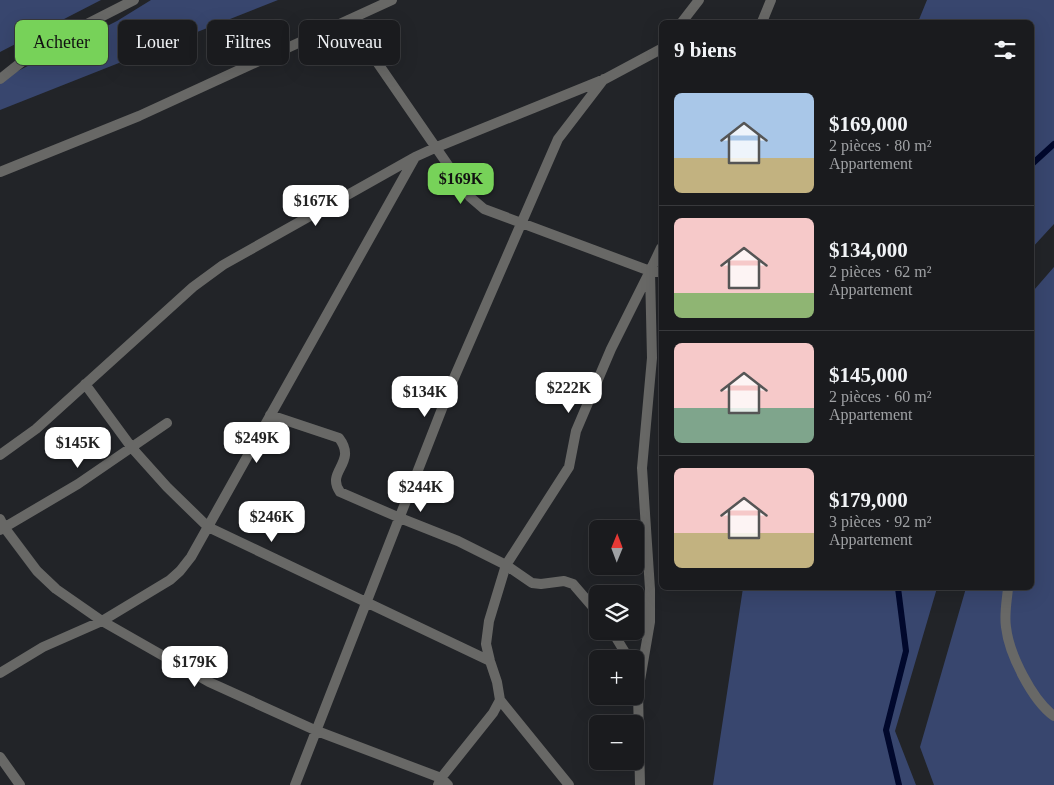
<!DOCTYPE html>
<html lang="fr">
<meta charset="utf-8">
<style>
:root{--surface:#1a1b1e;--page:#27282b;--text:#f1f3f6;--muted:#9fa1a4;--line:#38393c;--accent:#77d259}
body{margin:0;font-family:"Times New Roman",serif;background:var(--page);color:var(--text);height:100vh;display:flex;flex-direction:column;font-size:19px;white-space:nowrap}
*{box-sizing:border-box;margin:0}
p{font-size:16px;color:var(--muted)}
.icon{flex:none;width:28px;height:28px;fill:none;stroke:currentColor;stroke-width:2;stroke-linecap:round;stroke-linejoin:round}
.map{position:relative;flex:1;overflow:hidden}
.sheet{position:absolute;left:659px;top:20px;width:375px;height:570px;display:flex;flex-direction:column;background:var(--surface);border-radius:8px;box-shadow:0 5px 20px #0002,0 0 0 1px var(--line)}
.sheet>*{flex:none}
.top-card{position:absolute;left:15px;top:20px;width:475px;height:45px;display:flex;gap:10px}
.needle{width:32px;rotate:1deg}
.controls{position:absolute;left:589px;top:520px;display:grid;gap:10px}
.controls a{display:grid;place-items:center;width:55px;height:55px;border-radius:8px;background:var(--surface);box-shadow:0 5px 20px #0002,0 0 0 1px var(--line);font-size:25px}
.price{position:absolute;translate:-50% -42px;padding:0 11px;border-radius:10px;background:#fff;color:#222;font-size:16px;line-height:32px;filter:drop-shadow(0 1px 2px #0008)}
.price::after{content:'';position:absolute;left:50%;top:30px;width:15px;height:11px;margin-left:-8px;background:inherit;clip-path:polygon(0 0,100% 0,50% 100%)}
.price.selected{background:var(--accent);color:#111}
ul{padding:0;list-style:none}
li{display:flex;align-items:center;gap:15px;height:125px;padding:0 15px}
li+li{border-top:1px solid var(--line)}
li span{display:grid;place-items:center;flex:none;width:140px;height:100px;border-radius:8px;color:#555}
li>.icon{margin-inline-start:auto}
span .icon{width:60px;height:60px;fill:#fffc;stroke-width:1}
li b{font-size:21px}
h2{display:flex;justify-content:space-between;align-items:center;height:60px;padding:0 15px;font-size:21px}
.pill{padding:0 18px;border-radius:8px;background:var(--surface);box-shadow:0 5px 20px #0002,0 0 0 1px var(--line);font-size:18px;line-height:45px}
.pill.selected{background:var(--accent);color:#111}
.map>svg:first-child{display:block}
</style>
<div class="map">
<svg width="1054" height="785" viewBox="0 0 1054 785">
<rect width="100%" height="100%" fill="#222428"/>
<path fill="#38466e" d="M0,0H101L0,52Z
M151,0H278L0,110V80L117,21Z
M927,0H1054V224L1031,249V22H918Z
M1054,267V785H934L920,747L966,588H1031V304L1034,290Z
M743,588H937L895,731L916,785H713Z"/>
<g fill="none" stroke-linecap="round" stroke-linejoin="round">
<path stroke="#01082c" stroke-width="6" d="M1031,165L1054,144
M898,588L906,651L886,730L899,785"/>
<path stroke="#686866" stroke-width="10" d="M348,20L470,197L484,209L650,271L661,272
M682,22L699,0
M762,22L771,0
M0,79L38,49L134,0
M0,172L139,116L392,0
M85,384L132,448L167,487L208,527L490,661
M270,415L339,438C358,463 325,471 340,492L400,518L458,541L506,565L532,583L541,584L564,581L573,584L598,613
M0,455L36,429L193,287L223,265L415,157L437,147L605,79L661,49
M0,519L4,527L37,571L56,589L102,621L209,682L317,731L441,778L448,785
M0,530L78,484L167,423
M1008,588C1007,600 1004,614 1006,627C1009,654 1032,700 1054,716
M612,631L629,659
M0,673L43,647L102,621L170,580L180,571L191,557L414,159
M0,757L20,785
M295,785L454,378L558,139L604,79
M438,785L441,778L493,713L500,700
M569,785L500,700L497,682L490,661L486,644L489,621L506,565L569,467L576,431L611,349L650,271
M640,785L638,692L650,622V589L642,468L652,358L650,271L661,248"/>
</g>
</svg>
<div class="controls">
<a><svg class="needle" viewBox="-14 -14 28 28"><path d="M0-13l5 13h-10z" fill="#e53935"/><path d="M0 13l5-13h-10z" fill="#9fa1a4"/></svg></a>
<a><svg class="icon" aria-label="layers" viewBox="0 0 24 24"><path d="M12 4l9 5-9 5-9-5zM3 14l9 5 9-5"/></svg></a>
<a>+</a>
<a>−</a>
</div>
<b class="price selected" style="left:461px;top:205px">$169K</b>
<b class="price" style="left:316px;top:227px">$167K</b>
<b class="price" style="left:569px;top:414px">$222K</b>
<b class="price" style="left:425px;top:418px">$134K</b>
<b class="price" style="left:257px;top:464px">$249K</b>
<b class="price" style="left:78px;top:469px">$145K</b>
<b class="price" style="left:421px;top:513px">$244K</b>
<b class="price" style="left:272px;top:543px">$246K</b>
<b class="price" style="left:195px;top:688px">$179K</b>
<div class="top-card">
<a class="pill selected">Acheter</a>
<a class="pill">Louer</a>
<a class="pill">Filtres</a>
<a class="pill">Nouveau</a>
</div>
<section class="sheet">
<h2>9 biens<svg class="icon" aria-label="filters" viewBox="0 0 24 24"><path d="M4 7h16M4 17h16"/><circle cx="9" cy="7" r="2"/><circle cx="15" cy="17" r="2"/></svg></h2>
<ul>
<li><span style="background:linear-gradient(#a9c7e8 65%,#c2b280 0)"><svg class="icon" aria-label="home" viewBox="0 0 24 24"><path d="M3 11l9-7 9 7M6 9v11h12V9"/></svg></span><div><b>$169,000</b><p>2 pièces · 80 m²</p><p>Appartement</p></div></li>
<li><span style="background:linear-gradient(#f6c9c9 75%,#8fb573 0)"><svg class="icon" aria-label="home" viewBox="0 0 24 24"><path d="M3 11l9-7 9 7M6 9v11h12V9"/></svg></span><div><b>$134,000</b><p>2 pièces · 62 m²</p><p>Appartement</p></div></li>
<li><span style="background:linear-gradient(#f6c9c9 65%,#7fa58c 0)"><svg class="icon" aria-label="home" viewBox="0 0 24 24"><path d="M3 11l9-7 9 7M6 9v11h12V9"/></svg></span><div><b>$145,000</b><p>2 pièces · 60 m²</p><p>Appartement</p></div></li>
<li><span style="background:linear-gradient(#f6c9c9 65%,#c2b280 0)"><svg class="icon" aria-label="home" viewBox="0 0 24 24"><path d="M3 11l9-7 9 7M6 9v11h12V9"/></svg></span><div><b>$179,000</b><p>3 pièces · 92 m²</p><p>Appartement</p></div></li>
</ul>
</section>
</div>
